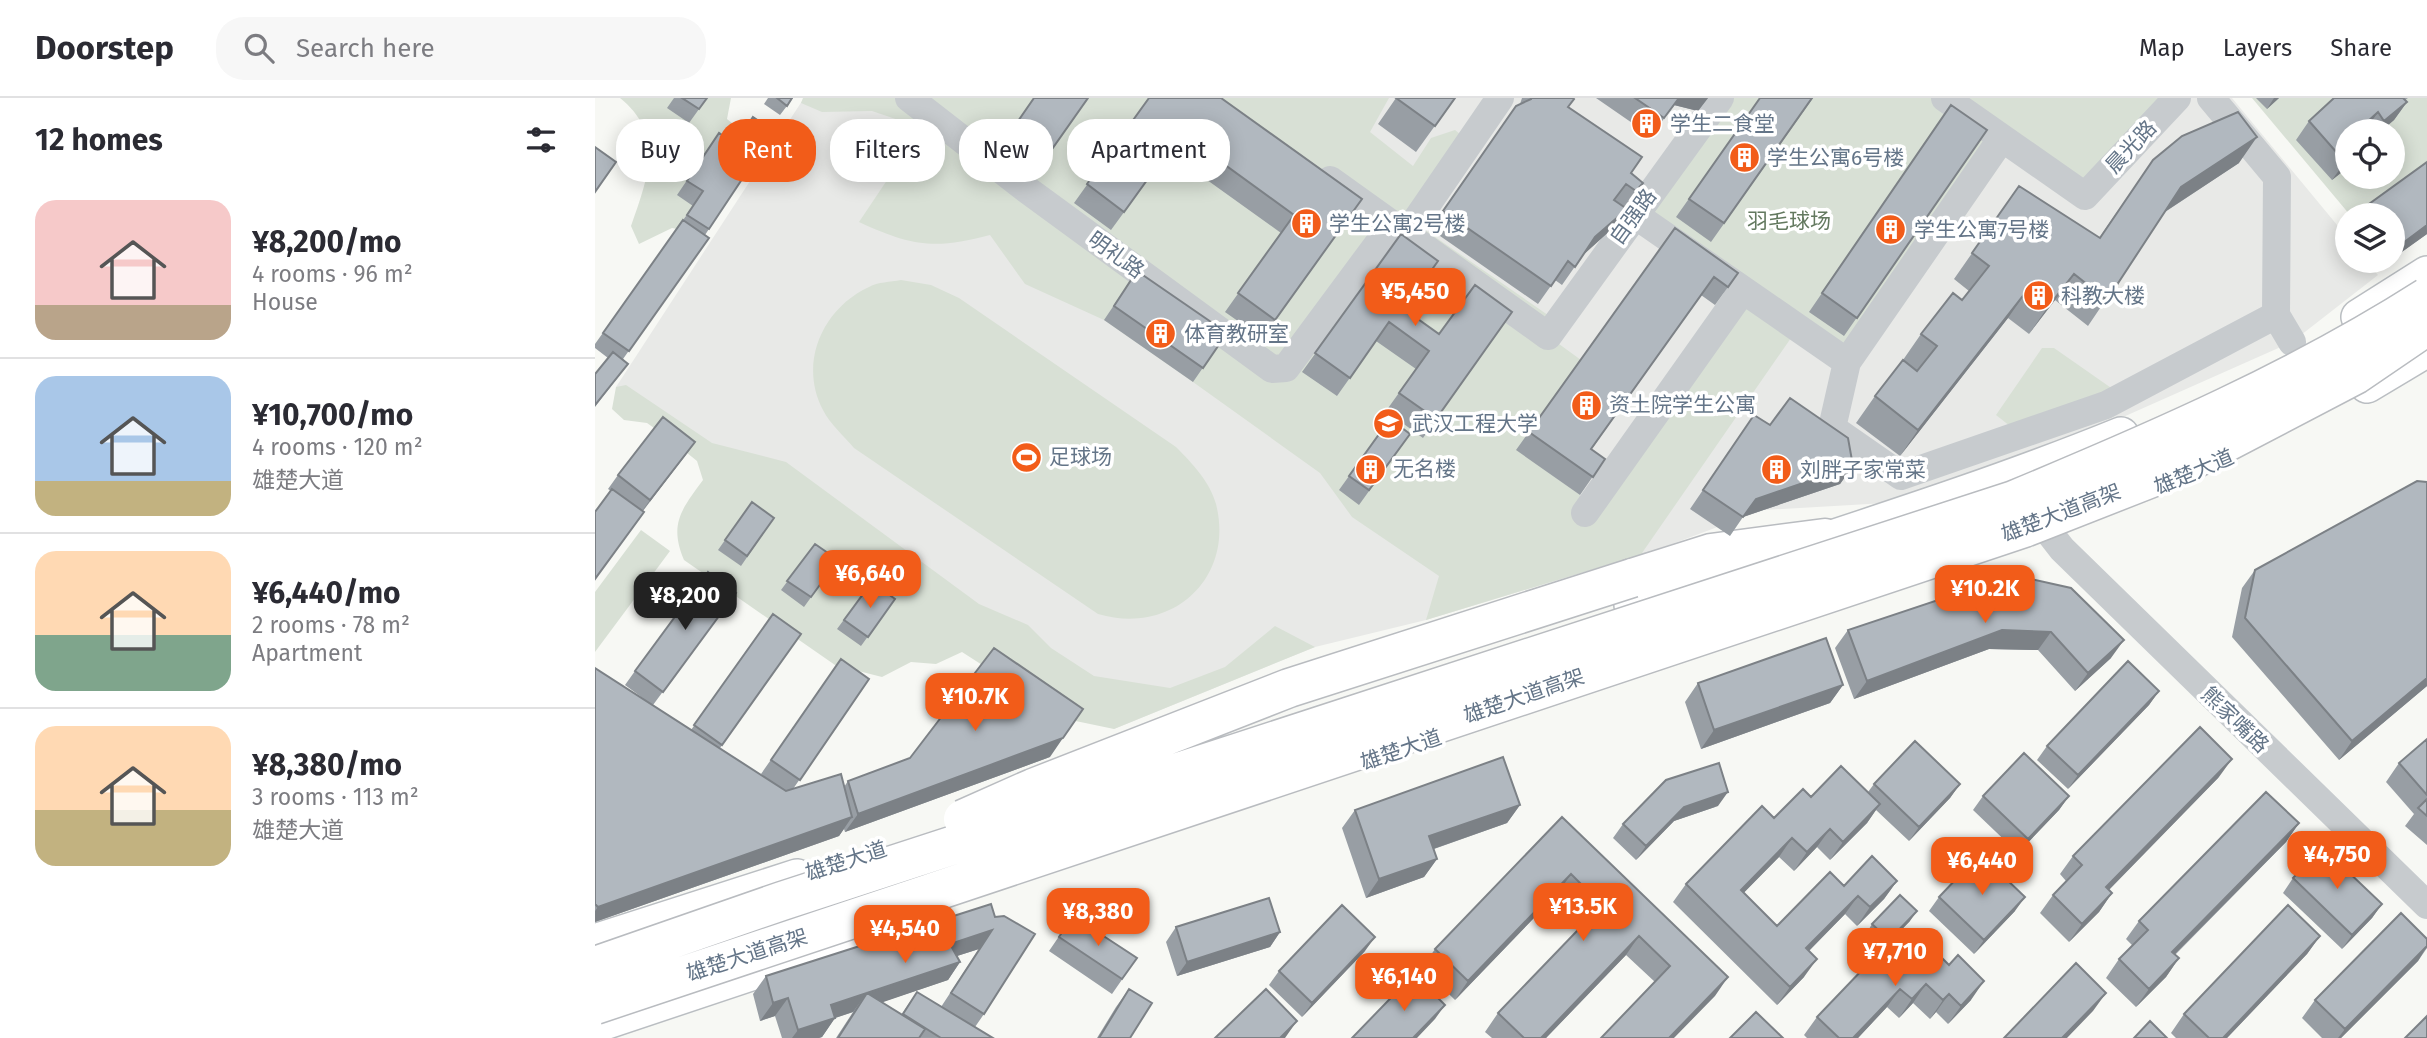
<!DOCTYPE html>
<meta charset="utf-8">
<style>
:root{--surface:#fff;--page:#f7f7f7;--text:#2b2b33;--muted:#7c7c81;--line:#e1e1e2;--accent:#f25c19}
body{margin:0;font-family:"Fira Sans","Noto Sans SC",sans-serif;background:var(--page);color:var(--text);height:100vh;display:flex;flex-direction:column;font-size:26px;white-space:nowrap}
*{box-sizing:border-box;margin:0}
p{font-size:23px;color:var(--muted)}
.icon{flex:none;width:38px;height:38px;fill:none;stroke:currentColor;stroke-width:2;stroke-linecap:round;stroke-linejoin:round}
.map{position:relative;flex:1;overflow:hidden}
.panel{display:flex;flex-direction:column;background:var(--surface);width:595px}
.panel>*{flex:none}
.hud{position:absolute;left:21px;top:21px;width:665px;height:63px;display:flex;gap:14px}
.fabs{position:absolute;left:1740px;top:21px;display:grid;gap:14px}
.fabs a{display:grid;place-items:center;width:70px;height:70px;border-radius:50%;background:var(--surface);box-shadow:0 4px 18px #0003;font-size:35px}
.price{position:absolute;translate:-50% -60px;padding:0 16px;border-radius:14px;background:var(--accent);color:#fff;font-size:23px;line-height:46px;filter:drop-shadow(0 2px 4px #0008)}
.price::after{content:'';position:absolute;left:50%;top:42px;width:21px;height:16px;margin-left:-10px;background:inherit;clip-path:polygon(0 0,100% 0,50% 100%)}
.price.on{background:#222;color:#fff}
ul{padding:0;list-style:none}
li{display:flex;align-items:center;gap:21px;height:175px;padding:0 35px}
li+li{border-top:2px solid var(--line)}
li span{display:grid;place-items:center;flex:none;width:196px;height:140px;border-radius:21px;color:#555}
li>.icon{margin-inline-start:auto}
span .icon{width:84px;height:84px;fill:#fffc;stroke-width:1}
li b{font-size:30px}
h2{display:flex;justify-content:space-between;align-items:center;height:84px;padding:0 35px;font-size:30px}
.pill{padding:0 24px;border-radius:28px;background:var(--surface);box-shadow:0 4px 18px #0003;font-size:24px;line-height:63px}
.pill.on{background:var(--accent);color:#fff}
header{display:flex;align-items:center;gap:42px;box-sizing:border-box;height:98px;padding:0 35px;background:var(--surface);border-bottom:2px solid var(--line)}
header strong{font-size:33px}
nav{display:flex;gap:38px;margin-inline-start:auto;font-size:24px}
.search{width:490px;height:63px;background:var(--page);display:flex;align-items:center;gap:18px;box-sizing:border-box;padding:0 24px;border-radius:28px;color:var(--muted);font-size:26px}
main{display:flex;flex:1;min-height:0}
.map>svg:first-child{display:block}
</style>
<header>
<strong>Doorstep</strong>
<div class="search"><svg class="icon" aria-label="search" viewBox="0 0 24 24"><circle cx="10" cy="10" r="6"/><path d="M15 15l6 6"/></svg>Search here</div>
<nav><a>Map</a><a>Layers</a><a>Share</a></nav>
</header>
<main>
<section class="panel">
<h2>12 homes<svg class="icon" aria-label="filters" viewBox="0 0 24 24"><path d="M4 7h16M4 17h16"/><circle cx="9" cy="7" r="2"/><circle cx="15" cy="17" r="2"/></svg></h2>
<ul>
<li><span style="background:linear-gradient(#f6c9c9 75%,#b9a48a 0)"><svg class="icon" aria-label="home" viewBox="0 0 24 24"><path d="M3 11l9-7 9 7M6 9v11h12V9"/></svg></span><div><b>¥8,200/mo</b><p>4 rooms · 96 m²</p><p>House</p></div></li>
<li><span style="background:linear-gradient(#a9c7e8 75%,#c2b280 0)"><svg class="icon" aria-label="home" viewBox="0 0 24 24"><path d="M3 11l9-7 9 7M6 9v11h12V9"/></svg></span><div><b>¥10,700/mo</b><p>4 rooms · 120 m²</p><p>雄楚大道</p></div></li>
<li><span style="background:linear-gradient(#ffd9b3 60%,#7fa58c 0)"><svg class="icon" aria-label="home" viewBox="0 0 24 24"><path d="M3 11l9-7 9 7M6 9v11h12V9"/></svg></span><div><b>¥6,440/mo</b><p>2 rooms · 78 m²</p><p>Apartment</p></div></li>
<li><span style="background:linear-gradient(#ffd9b3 60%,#c2b280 0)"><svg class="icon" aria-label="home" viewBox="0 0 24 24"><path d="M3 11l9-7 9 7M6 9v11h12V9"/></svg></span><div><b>¥8,380/mo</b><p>3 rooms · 113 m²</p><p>雄楚大道</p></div></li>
</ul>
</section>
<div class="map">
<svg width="1832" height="940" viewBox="0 0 1832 940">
<rect width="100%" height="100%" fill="#f7f8f4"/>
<path fill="#e8e9e7" d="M209,0H1637L1752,139V163H1771L1783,177L1697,244L1429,363L1308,404L1168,412L1061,452L831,522L720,549L519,631L21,289Z"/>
<path fill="#d8e0d5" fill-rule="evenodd" d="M25,0H136L132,21L148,34L82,131L77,130L44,146L36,128C52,82 71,37 25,0Z
M208,0H794L775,34L818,68L836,40L860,32L875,44L820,125L963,224L953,238L986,262L922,352L985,397L990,414L1149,208L1196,240L1047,455L1061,452L831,522L844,478L757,419L725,375L598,284L509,222L430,186L395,137C340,152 316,148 264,124L327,30L277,13L227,14L206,5Z
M1125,0H1582L1490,98L1407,40L1252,264L1040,117Z
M1657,0H1832V73L1771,117H1755ZM1752,33H1797V79H1752Z
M306,182L336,187L364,200L581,349C597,365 615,384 621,406C640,481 576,538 503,516L259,350C249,338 235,326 228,312C203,265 228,210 274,189C283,184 295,184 306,182Z
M1447,250H1459L1522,294L1420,332L1401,317Z
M31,287L117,345L191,364L384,506L433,527L456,550L499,578L575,590L630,569L680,528L720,549L519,631L471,621L367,554L341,566L316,564L287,579L240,567L89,462C74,426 86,412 108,382L102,363L76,342L52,325L29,322L17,311L21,289Z
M46,432L75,453L0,554V494Z"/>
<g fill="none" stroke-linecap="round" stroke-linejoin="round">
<defs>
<path id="major" d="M1764,219L1832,176
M1772,287L1832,251
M1037,507C1200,450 1366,402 1526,337
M0,844L202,779
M0,927L305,825"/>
<path id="highway" d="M1037,480L1116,455L1230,440"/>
</defs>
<use href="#major" stroke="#babec2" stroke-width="38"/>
<use href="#highway" stroke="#b9bcc0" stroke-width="41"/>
<path stroke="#c7cbce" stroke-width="28" d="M314,0L431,91L677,271L691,270L797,127
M1350,0L1490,98L1582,0
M1616,0L1682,79L1681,217L1697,244
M735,82L953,238L1125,0
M1040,117L1252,264L1407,40
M811,137L905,0
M1252,264L1237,330L1306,378L1511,307L1681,217
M990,415L1148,192
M1453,433L1467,451L1832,807"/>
<use href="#major" stroke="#fff" stroke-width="35"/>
<use href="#highway" stroke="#fff" stroke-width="38"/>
<defs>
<path id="highway-bridge" d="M368,721L438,690L694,590L1037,480
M0,868L187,803L1419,402C1561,343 1702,282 1832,199
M0,907L1429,430L1582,370L1760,277L1832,228"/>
</defs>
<use href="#highway-bridge" stroke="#b9bcc0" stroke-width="41" stroke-linecap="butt"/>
<use href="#highway-bridge" stroke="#fff" stroke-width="38"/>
</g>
<path fill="#989ea4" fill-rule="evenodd" d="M79,0H112L94,25L72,10Z
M173,0H198L185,17L169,6Z
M439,0H493L437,80L401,54Z
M554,0L767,101L667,240L630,214L686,135L573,54L516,132L479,105Z
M801,0H860L821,54L783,26Z
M927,0H978L973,9L1036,75L1048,85L1030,110L1032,111L1019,129L988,157L967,187L960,182L943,206L835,131L921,8L925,6Z
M1001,0H1113L1103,13L1079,7L1056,38Z
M1165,0H1218L1116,144L1081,119Z
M1661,0H1684L1672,11Z
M1739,0H1813L1810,2L1812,4L1799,22L1786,33H1752V70L1737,82L1701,42L1714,23Z
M1356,7L1392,32L1249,238L1214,214Z
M179,33L110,137L114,140L28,261L33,266L0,309V276L13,260L0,250V246L98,108L82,97L124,35L140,46Z
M1558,62L1644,65L1570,114L1493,228L1460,202L1434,236L1413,220L1305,358L1261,325L1280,298L1308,262L1326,236L1367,202L1374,193L1359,181L1424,88L1504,140Z
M1832,64V136L1797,161V117H1766L1774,106Z
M1080,130L1143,175L1120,207L1106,197L996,352L1010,361L985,397L921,352Z
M806,136L809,211L844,236L917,214L828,340L791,313L821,271L781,243L742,298L707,274Z
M542,173L632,235L598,284L509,222Z
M1159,317L1175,327L1258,368L1245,386L1148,419L1135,438L1095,411Z
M795,321L815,336L764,407L744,392Z
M100,344L48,413L13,391L23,377Z
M1832,384V588L1744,662L1637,539L1647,490L1660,472Z
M157,404L179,420L146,468L123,452Z
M220,446L243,462L209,509L186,492Z
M1418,477L1516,560L1480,593L1443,552L1394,551L1259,601L1240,550L1253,532Z
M277,484L300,501L266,548L242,531Z
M141,495L58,607L96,632L178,516L206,536L125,650L188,692L166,676L246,561L274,581L198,691L249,689L253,683L455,659L250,734L249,731L244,738L0,824V570L49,601L30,587L40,573Z
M1103,585L1248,587L1235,605L1106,651L1090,604Z
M1564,593L1554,607L1473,691L1442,662L1452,648Z
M1832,641V747L1810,728L1819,716L1791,684L1804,665Z
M1624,679L1514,792L1517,795L1504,814L1474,844L1445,815L1458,797L1471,783L1465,776L1478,758Z
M1279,686H1365L1355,700L1314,743L1281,712L1272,725L1235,762L1222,749L1199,773L1184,759L1148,795L1182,828L1249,788L1302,783L1289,801L1262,828L1250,816L1214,853L1209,879L1182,907L1078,804L1091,786L1179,720L1216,699L1273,694Z
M1388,698H1474L1464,712L1423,755L1378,712Z
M925,707L912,725L839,751L842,761L829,779L771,800L747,730L760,712Z
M1123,708L1079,723L1041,762L1018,740L1028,726Z
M967,719L1120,898L1060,884L1031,857L951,940H897L890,934L903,915L992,823L963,795L860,902L827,870L840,851Z
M1704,725L1691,744L1580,857L1584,860L1571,879L1541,909L1511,880L1524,861L1538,848L1531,841L1544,823Z
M1698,780L1787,806L1777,820L1747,851L1688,795Z
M1344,799L1420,813L1379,856L1334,813Z
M396,806L389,916L380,929L398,940H241L258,914L240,920L227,939L224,940H187L180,918L165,923L158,896L171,878ZM384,851L346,909L322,894L306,917L287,904L353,882L365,864L362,858Z
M478,818L542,860L517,896L454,853Z
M1315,823L1293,845L1321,872L1376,902L1353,926L1341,914L1335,921L1318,905L1304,920L1292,909L1263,940H1212L1209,937L1222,919L1287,851L1271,836L1277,826Z
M581,829L685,834L675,849L582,878L571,844Z
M1725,838L1712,856L1632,940H1581L1576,935L1589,916Z
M1832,841V850L1823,863L1746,940H1727L1707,920L1720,902Z
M770,853L707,919L674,887L684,873Z
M534,891L535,940H502L521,909Z"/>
<path fill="#7c8186" d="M1084,0H1113L1103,13L1079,7L1056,38Z
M1679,0H1684L1672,11Z
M1812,4L1799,22L1786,33H1782L1789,23Z
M1783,14L1770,33V26Z
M1662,39L1644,65L1568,115L1586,89Z
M1752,62V70L1737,82L1750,64Z
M1048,85L1035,104L1028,112L1041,93Z
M1032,111L1019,129L987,158L1000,139Z
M1832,127V136L1797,161V157L1804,148Z
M1479,176L1460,202L1434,236L1452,210Z
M1431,194L1413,220L1305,358L1323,332Z
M100,344L90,358L45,416L55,402Z
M1258,368L1245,386L1148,419L1161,401Z
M1407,532L1456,534L1443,552L1394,551L1259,601L1272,583Z
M1529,542L1516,560L1480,593L1493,575Z
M1832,580V588L1744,662L1757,643Z
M1248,587L1235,605L1106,651L1119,632Z
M1564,593L1554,607L1473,691L1483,677Z
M468,640L455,659L250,734L263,716Z
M1637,661L1624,679L1498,808L1511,789Z
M1365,686L1355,700L1314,743L1324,729Z
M1133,694L1123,708L1079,723L1041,762L1051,748L1089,709Z
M1474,698L1464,712L1423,755L1433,741Z
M1285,706L1272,725L1235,762L1248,744Z
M925,707L912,725L821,757L834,738Z
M257,719L244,738L0,824V813L3,809Z
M1704,725L1691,744L1564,872L1577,854Z
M1235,731L1222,749L1199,773L1212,754Z
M1197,740L1184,759L1133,811L1146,792Z
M842,761L829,779L771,800L784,781Z
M976,776L963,795L860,902L873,883Z
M1302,783L1289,801L1262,828L1275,809Z
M1517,795L1504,814L1474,844L1487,826Z
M1263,798L1250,816L1198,869L1211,850Z
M1430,799L1420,813L1379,856L1389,842Z
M1787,806L1777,820L1747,851L1757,837Z
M1322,813L1315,823L1287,852L1294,842Z
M397,832L384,851L343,864L355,846Z
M685,834L675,849L582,878L592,864Z
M1044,838L1031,857L951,940H946Z
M1725,838L1712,856L1632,940H1628Z
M780,839L770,853L707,919L717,905Z
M1832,848L1823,863L1746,940H1743L1750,931Z
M1584,860L1571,879L1541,909L1554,891Z
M1222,861L1209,879L1182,907L1195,889Z
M365,864L353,882L259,914L271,896Z
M1133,879L1120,898L1079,940H1074Z
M1389,883L1376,902L1353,926L1366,908Z
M1331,886L1318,905L1304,920L1317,901Z
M1305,891L1292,909L1263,940H1258Z
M1511,895L1498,913L1472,940H1467Z
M271,896L258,914L225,925L240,920L227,939L224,940H197L203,932L236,907Z
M1354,896L1341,914L1335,921L1348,902Z
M193,900L180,918L165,923L178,905Z
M850,907L840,921L822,940H818Z
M702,923L690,940H685Z"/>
<path fill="#b1b8bf" stroke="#7c8186" stroke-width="2" d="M87,0H112L104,11Z
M182,0H197L192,8Z
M439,0H493L450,61L414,36Z
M554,0H626L767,101L680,222L643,195L699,117L586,35L529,114L492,86Z
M801,0H860L840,28Z
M936,0H978L979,1L973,9L1047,59L1036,75L1048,85L1041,93L1031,86L1019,102L1032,111L1000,139L980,169L973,163L956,188L848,113L921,8L936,1Z
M1040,0H1084L1069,20Z
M1165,0H1217L1129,125L1094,101Z
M1739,0H1808L1812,4L1789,23L1783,14L1770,26L1775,33H1752V62L1750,64L1714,23Z
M1356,7L1392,32L1262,220L1227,195Z
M1643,14L1662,39L1586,89L1512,202L1479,176L1452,210L1431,194L1323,332L1280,298L1308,262L1322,273L1342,248L1326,236L1358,195L1367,202L1394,168L1377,155L1424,88L1505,140L1558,62L1587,38Z
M158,19L179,33L114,131L92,117L108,93L92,83L124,35L140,46Z
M0,49L21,64L0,94Z
M1832,64V127L1804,148L1797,139V117H1782L1774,106Z
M88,122L114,140L34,253L8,235Z
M1080,130L1143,175L1133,189L1119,179L996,351L1010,361L998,379L934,334Z
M806,136L843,163L809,211L844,236L880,187L917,214L841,321L804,295L834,253L794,224L755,280L720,255Z
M542,173L632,235L608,270L519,208Z
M18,254L33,266L0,307V276Z
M1195,300L1253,340L1258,368L1161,401L1148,419L1108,392L1159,317L1175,327Z
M68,319L100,344L55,402L23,377Z
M795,321L815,336L774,392L754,378Z
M1822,383L1832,384V580L1757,643L1650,520L1660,472Z
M17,391L49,414L0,481V414Z
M157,404L179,420L152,458L130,442Z
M220,446L243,462L216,499L192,483Z
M113,474L141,495L68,594L40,573Z
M1418,477L1476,490L1529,542L1493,575L1456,534L1407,532L1272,583L1253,532Z
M277,484L300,501L273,539L249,522Z
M178,516L206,536L127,647L99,627Z
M1231,540L1248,587L1119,632L1103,585Z
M399,550L488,611L468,640L263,716L253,683L315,660Z
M246,561L274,581L205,682L176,662Z
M1533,563L1564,593L1483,677L1452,648Z
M0,570L191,693L246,676L257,719L3,809L0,806Z
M1605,629L1637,661L1511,789L1517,795L1487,826L1458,797L1487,767L1478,758Z
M1832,641V697L1804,665Z
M1320,643L1365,686L1324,729L1279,686Z
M1429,655L1474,698L1433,741L1388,698Z
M908,659L925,707L834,738L842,761L784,781L760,712Z
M1124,665L1133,694L1089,709L1051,748L1028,726L1071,682Z
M1246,668L1285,706L1248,744L1235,731L1212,754L1197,740L1146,792L1182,828L1235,774L1249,788L1277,758L1302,783L1275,809L1263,798L1211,850L1222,861L1195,889L1091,786L1167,708L1179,720L1208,691L1216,699Z
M1671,694L1704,725L1577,854L1584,860L1554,891L1524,861L1553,832L1544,823Z
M1832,701V718L1823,710Z
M967,719L1133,879L1074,940H1006L1075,868L1044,838L946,940H929L903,915L1007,807L976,776L873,883L840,851Z
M1727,749L1787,806L1757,837L1698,780Z
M1385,756L1430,799L1389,842L1344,799Z
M1305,797L1322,813L1294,842L1277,826Z
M674,800L685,834L592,864L581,829Z
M396,806L400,819L409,818L440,836L389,916L356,895L397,832L355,846L365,864L236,907L240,920L203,932L193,900L178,905L171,878Z
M747,807L780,839L717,905L684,873Z
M1693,807L1725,838L1628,940H1614L1589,916Z
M1806,815L1832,841V848L1750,931L1720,902Z
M478,818L542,860L527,881L464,839Z
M1293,845L1321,872L1339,852L1354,867L1363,857L1389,883L1366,908L1354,896L1348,902L1331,886L1317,901L1305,891L1258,940H1244L1222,919Z
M1481,865L1511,895L1467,940H1409Z
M819,876L850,907L818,940H757Z
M534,891L557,905L535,940H504Z
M671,891L702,923L685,940H620Z
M322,894L398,940H346L308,916Z
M272,895L330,931L324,940H243Z
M1161,914L1188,940H1135Z
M1832,918V940H1810Z
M1555,923L1572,940H1539Z"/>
<defs>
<symbol id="building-disc" viewBox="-11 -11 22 22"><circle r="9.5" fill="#f25c19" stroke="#fff"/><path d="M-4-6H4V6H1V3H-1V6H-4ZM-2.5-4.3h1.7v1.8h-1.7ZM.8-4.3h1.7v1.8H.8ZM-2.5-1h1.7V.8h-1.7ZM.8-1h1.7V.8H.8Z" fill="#fff"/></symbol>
<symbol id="university-disc" viewBox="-11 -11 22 22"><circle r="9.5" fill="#f25c19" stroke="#fff"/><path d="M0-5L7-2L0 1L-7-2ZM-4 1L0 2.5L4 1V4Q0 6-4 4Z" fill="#fff"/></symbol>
<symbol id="stadium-disc" viewBox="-11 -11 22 22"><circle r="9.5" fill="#f25c19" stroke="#fff"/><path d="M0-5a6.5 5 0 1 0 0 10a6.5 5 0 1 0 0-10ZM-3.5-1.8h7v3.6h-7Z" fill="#fff"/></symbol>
</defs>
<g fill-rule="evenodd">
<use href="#building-disc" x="1034" y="8" width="35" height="35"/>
<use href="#building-disc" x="1132" y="42" width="35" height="35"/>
<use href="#building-disc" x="694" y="108" width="35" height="35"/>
<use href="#building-disc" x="1278" y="114" width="35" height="35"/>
<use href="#building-disc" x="1426" y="180" width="35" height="35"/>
<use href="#building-disc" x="548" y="218" width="35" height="35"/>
<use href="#building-disc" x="974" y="290" width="35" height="35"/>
<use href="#university-disc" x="776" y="308" width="35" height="35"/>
<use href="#stadium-disc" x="414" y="342" width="35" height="35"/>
<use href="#building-disc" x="758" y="354" width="35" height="35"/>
<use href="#building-disc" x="1164" y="354" width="35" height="35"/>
</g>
<g text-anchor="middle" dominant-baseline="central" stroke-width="7" stroke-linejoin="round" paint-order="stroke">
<g font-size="21" fill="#647588" stroke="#fff" text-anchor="start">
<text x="1075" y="26">学生二食堂</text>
<text x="1172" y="60">学生公寓6号楼</text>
<text x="734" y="126">学生公寓2号楼</text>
<text x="1319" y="132">学生公寓7号楼</text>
<text x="1466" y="198">科教大楼</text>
<text x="589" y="236">体育教研室</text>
<text x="1014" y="307">资土院学生公寓</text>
<text x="817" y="326">武汉工程大学</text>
<text x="454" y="359">足球场</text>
<text x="798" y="371">无名楼</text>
<text x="1205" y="372">刘胖子家常菜</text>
</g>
<g font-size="21" fill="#647588" stroke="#fff">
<text transform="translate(1536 49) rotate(-47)">晨光路</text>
<text transform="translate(1038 119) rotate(-54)">自强路</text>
<text transform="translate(521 157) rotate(36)">明礼路</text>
<text transform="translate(1599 374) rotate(-23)">雄楚大道</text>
<text transform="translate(1466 415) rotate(-21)">雄楚大道高架</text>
<text transform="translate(929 598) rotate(-19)">雄楚大道高架</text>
<text transform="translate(1640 622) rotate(44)">熊家嘴路</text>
<text transform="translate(806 652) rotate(-19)">雄楚大道</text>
<text transform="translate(251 763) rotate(-18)">雄楚大道</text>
<text transform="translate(152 857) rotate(-18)">雄楚大道高架</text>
</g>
<g font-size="21" fill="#63795f" stroke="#fff">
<text x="1194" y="123">羽毛球场</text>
</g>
</g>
</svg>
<div class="fabs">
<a><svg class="icon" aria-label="locate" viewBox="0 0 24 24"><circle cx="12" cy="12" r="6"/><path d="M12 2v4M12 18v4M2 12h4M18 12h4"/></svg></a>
<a><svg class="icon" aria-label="layers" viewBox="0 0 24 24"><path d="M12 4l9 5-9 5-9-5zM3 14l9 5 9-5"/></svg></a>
</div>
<b class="price" style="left:820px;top:230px">¥5,450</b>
<b class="price" style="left:275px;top:512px">¥6,640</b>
<b class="price" style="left:1390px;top:527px">¥10.2K</b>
<b class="price on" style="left:90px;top:534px">¥8,200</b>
<b class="price" style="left:380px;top:635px">¥10.7K</b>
<b class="price" style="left:1742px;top:793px">¥4,750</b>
<b class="price" style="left:1387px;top:799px">¥6,440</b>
<b class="price" style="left:988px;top:845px">¥13.5K</b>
<b class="price" style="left:503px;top:850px">¥8,380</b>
<b class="price" style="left:310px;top:867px">¥4,540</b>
<b class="price" style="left:1300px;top:890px">¥7,710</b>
<b class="price" style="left:809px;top:915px">¥6,140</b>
<div class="hud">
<a class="pill">Buy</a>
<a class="pill on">Rent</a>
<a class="pill">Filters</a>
<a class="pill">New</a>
<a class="pill">Apartment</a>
</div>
</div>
</main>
